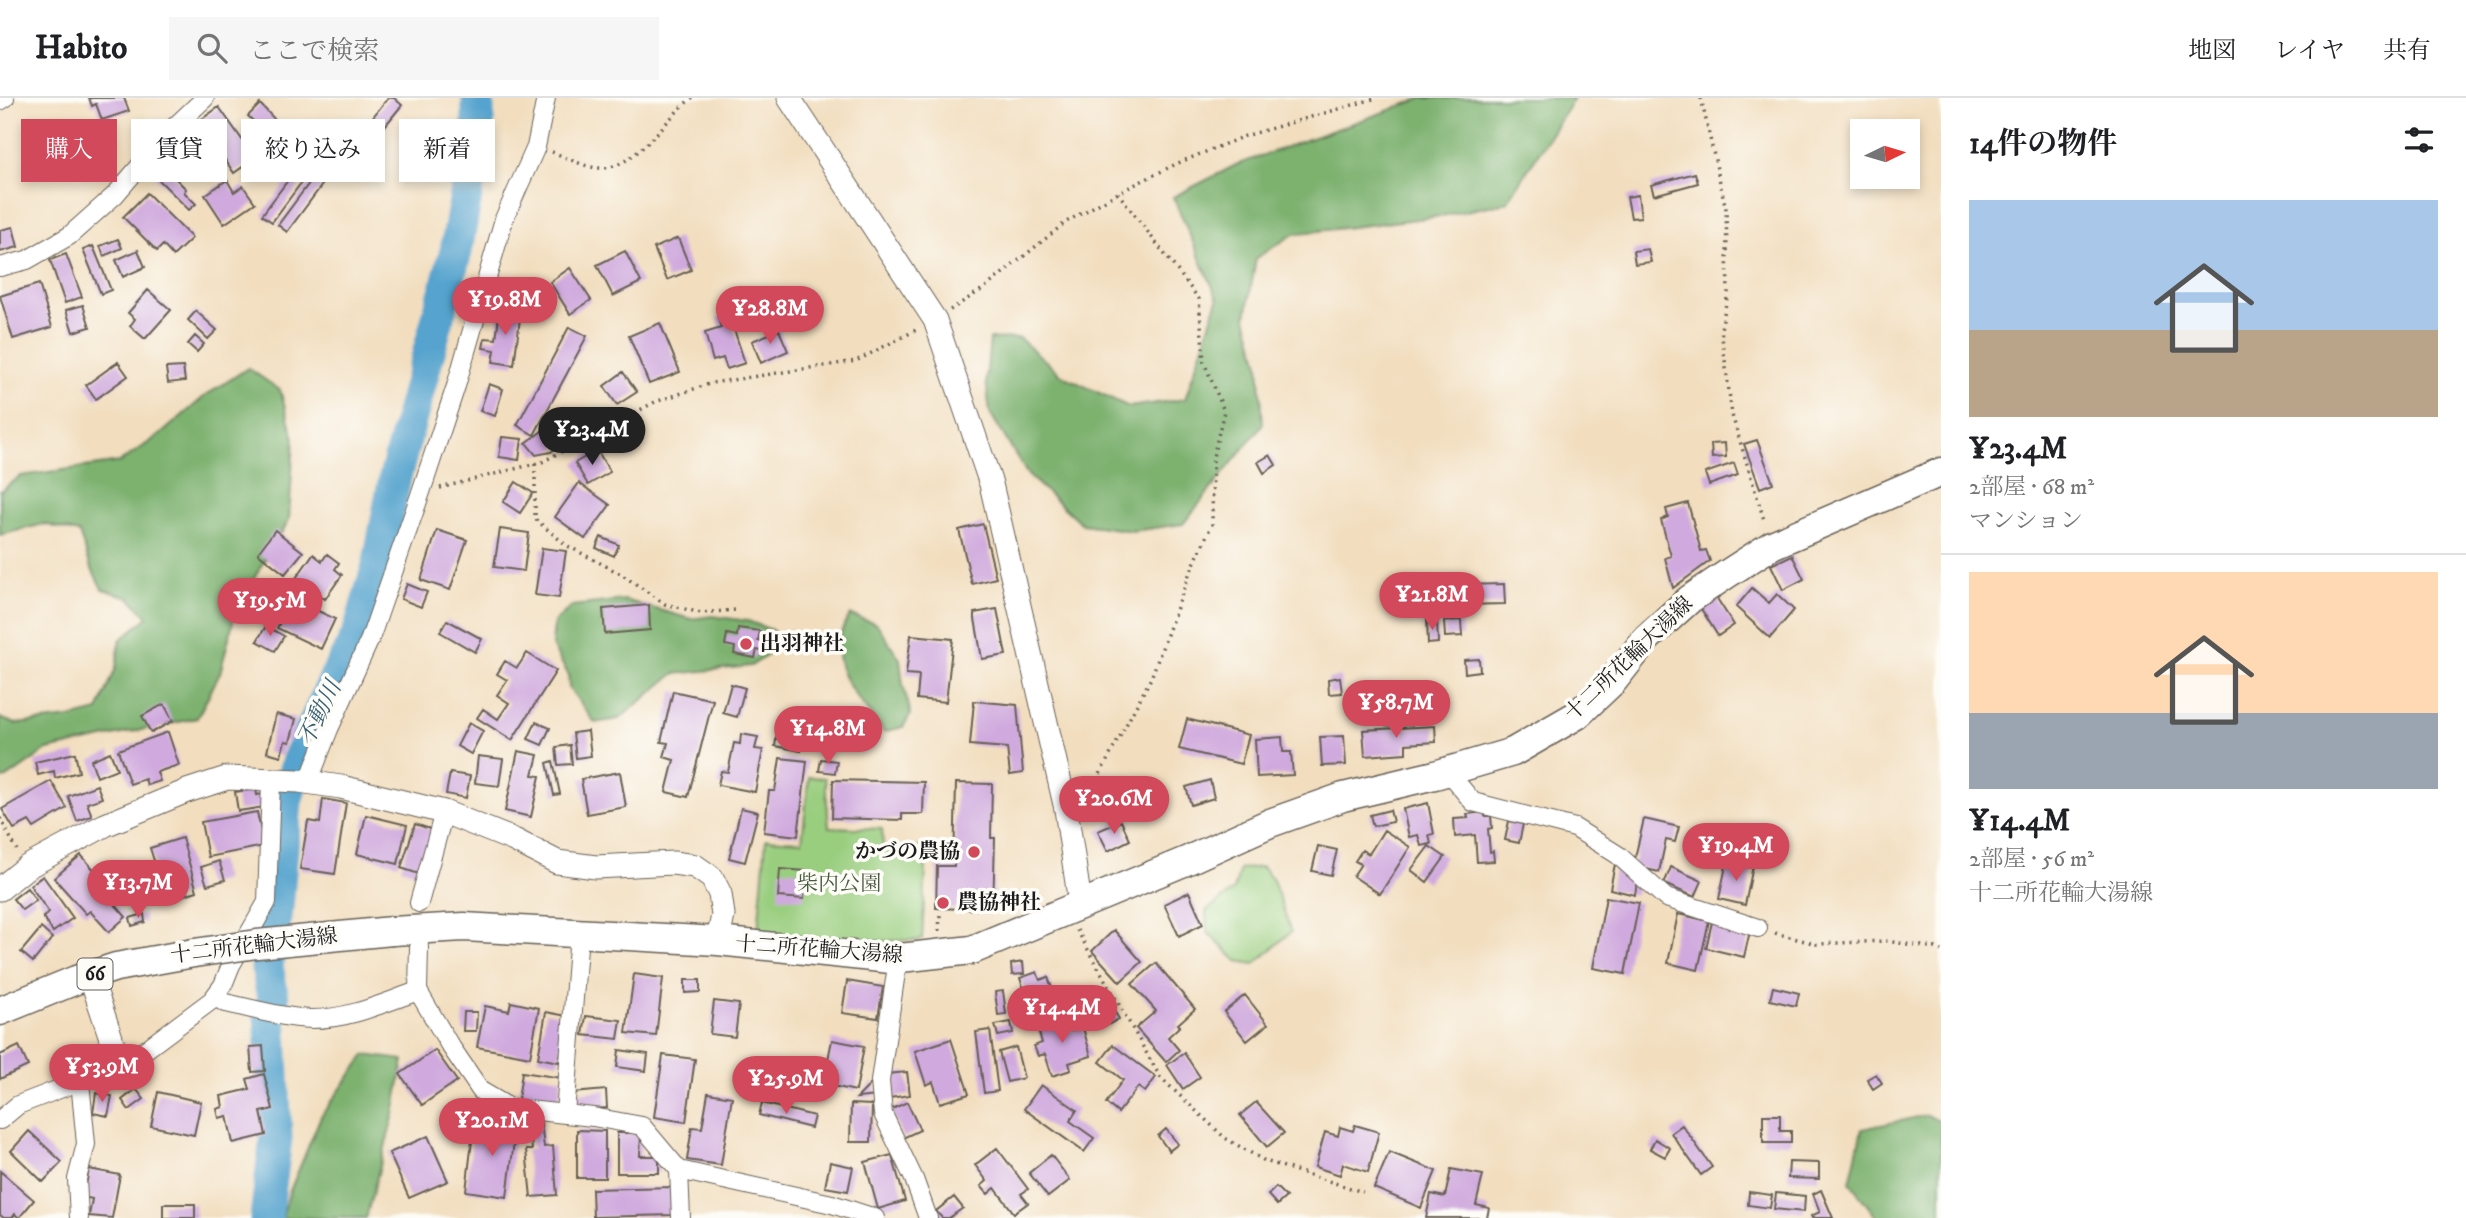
<!DOCTYPE html>
<html lang="ja">
<meta charset="utf-8">
<style>
:root{--surface:#fff;--page:#f6f6f6;--text:#202124;--muted:#757577;--line:#e0e0e0;--accent:#d1495b}
body{margin:0;font-family:"IM FELL DW Pica","Noto Serif JP",serif;background:var(--page);color:var(--text);height:100vh;display:flex;flex-direction:column;font-size:26px;white-space:nowrap}
*{box-sizing:border-box;margin:0}
p{font-size:23px;color:var(--muted)}
.icon{flex:none;width:38px;height:38px;fill:none;stroke:currentColor;stroke-width:2;stroke-linecap:round;stroke-linejoin:round}
.map{position:relative;flex:1;overflow:hidden}
.sheet{display:flex;flex-direction:column;background:var(--surface);width:525px}
.sheet>*{flex:none}
.top-card{position:absolute;left:21px;top:21px;width:665px;height:63px;display:flex;gap:14px}
.needle{width:46px;rotate:85deg}
.tools{position:absolute;left:1850px;top:21px;display:grid;gap:14px}
.tools a{display:grid;place-items:center;width:70px;height:70px;border-radius:0px;background:var(--surface);box-shadow:0 4px 10px #0003;font-size:35px}
.price{position:absolute;translate:-50% -60px;padding:0 16px;border-radius:24px;background:var(--accent);color:#fff;font-size:23px;line-height:46px;filter:drop-shadow(0 2px 4px #0008)}
.price::after{content:'';position:absolute;left:50%;top:42px;width:21px;height:16px;margin-left:-10px;background:inherit;clip-path:polygon(0 0,100% 0,50% 100%)}
.price.current{background:#222;color:#fff}
ul{padding:0;list-style:none}
li{display:grid;align-content:center;gap:14px;height:371px;padding:0 28px}
li+li{border-top:2px solid var(--line)}
li span{display:grid;place-items:center;height:217px;border-radius:0px;color:#555}
li>.icon{margin-inline-start:auto}
span .icon{width:126px;height:126px;fill:#fffc;stroke-width:1}
li b{font-size:30px}
h2{display:flex;justify-content:space-between;align-items:center;height:84px;padding:0 28px;font-size:30px}
.pill{padding:0 24px;border-radius:0px;background:var(--surface);box-shadow:0 4px 10px #0003;font-size:24px;line-height:63px}
.pill.current{background:var(--accent);color:#fff}
header{display:flex;align-items:center;gap:42px;box-sizing:border-box;height:98px;padding:0 35px;background:var(--surface);border-bottom:2px solid var(--line)}
header strong{font-size:33px}
nav{display:flex;gap:38px;margin-inline-start:auto;font-size:24px}
.search{width:490px;height:63px;background:var(--page);display:flex;align-items:center;gap:18px;box-sizing:border-box;padding:0 24px;border-radius:0px;color:var(--muted);font-size:26px}
main{display:flex;flex:1;min-height:0}
.map>svg:first-child{display:block}
</style>
<header>
<strong>Habito</strong>
<div class="search"><svg class="icon" aria-label="search" viewBox="0 0 24 24"><circle cx="10" cy="10" r="6"/><path d="M15 15l6 6"/></svg>ここで検索</div>
<nav><a>地図</a><a>レイヤ</a><a>共有</a></nav>
</header>
<main>
<div class="map">
<svg width="1941" height="1120" viewBox="0 0 1941 1120">
<rect width="100%" height="100%" fill="#fdfcf7"/>
<filter id="ink" filterUnits="userSpaceOnUse"><feTurbulence type="fractalNoise" baseFrequency=".0143" numOctaves="2"/><feDisplacementMap in="SourceGraphic" scale="14" xChannelSelector="R" yChannelSelector="G"/><feConvolveMatrix kernelMatrix="1 2 1 2 8 2 1 2 1" color-interpolation-filters="sRGB"/></filter>
<filter id="wash" filterUnits="userSpaceOnUse"><feTurbulence type="fractalNoise" baseFrequency=".00686" numOctaves="4" result="noise"/><feDisplacementMap in="SourceGraphic" scale="28" xChannelSelector="R" yChannelSelector="G"/><feGaussianBlur stdDeviation="1.57" result="paint"/><feColorMatrix in="noise" values="0 0 0 0 0 0 0 0 0 0 0 0 0 0 0 0 0 1.4 0 .05"/><feComposite in="paint" operator="in"/></filter>
<g filter="url(#wash)">
<rect width="100%" height="100%" fill="#f2debf"/>
<path fill="#9ace7f" stroke="#5b754e" stroke-width="2" d="M809,679L825,680L829,729L882,731L883,749L927,750L922,842L849,844L758,833L766,741L802,743Z
M1262,769L1273,782L1291,834L1255,866L1237,863L1207,834L1206,813L1234,792L1240,771Z"/>
<path fill="#7bb16e" stroke="#4c6645" stroke-width="2" d="M1423,0H1574L1507,104L1442,118L1294,136L1256,160L1246,219L1259,266L1263,326L1183,426L1133,433L1082,426L1028,377L990,315L986,282L990,241L1019,240L1063,278L1129,309L1185,301L1218,201L1173,99L1236,67Z
M248,270L280,292L294,340L289,422L237,508L220,575L197,620L47,652L7,680L0,681V620L16,626L70,620L98,613L116,570L120,542L148,519L130,500L102,491L91,469L79,435L44,426L0,437V393L21,378L120,364L161,336L205,298Z
M624,502L691,521L712,518L748,523L772,532L784,546L751,568L674,576L619,621L595,625L569,590L568,576L552,548L554,524L572,508Z
M850,517L877,526L900,561L903,587L911,616L903,629L884,634C856,596 818,565 850,517Z
M365,957L404,962L394,1016L366,1120H282L289,1095L321,1018Z
M1927,1017L1941,1024V1120H1877L1850,1084L1862,1031Z"/>
<g fill="none" stroke-linecap="round" stroke-linejoin="round">
<path stroke="#55a3ce" stroke-width="33" d="M266,1120L276,1040L270,916L273,900L267,868L277,810L286,703L298,662L336,578L358,537L379,464L395,379L456,153L478,31V0"/>
</g>
<g id="blocks">
<path fill="#d0aade" d="M89,0H124L129,13L102,22L96,6L92,8Z
M388,0H394L402,7L376,39L364,30Z
M260,6L280,27L269,39L248,18Z
M219,9L255,60L234,75L199,23Z
M348,31L359,38L351,50L340,43Z
M72,38L82,67L62,74L51,45Z
M321,38L330,46L272,124L262,117Z
M336,49L345,56L287,134L278,127Z
M162,67L186,91L184,94L196,106L189,112L153,76Z
M1695,75L1698,85L1654,97L1651,87Z
M227,82L234,94L243,88L255,105L224,126L205,97Z
M147,95L192,140L173,158L163,147L157,153L123,119Z
M1638,97L1641,119L1631,120L1627,99Z
M13,129L18,149L0,154V132Z
M678,140L691,172L667,182L654,150Z
M118,141L122,150L104,158L100,148Z
M93,148L111,192L101,196L83,152Z
M1648,151L1651,164L1635,166L1633,153Z
M138,152L145,169L123,179L116,162Z
M625,153L641,184L613,198L597,167Z
M66,156L82,199L65,205L50,162Z
M570,170L591,202L570,216L550,184Z
M39,186L52,229L13,241L0,198Z
M148,192L171,212L145,241L130,228L135,221L128,215Z
M83,207L90,229L73,234L66,212Z
M500,211L521,213L514,267L493,264L495,252L483,250L485,240L496,241Z
M196,213L217,232L208,241L188,222Z
M729,216L745,265L727,271L723,260L713,263L705,235L721,230L718,219Z
M660,225L680,274L649,286L629,238Z
M569,229L587,238L534,337L517,327Z
M779,232L788,253L761,265L752,243Z
M195,238L204,246L197,254L188,246Z
M118,264L128,278L96,301L86,287Z
M183,269L185,283L168,285L166,270Z
M623,274L637,294L617,307L604,288Z
M489,286L503,291L495,318L480,313Z
M549,328L562,345L551,354L536,357L526,345Z
M502,339L522,341L519,362L499,359Z
M1757,342L1773,385L1760,390L1744,346Z
M1725,345L1726,359L1712,360L1711,346Z
M597,352L610,374L588,387L575,365Z
M1270,357L1276,367L1264,375L1258,364Z
M1734,365L1738,377L1709,387L1705,375Z
M516,384L533,395L520,415L503,404Z
M579,385L610,407L585,441L555,419Z
M1688,405L1701,453L1706,452L1710,463L1673,490L1665,460L1671,458L1661,422L1668,419L1666,411Z
M983,426L996,480L972,486L959,432Z
M500,431L529,435L524,473L494,469Z
M275,432L303,454L285,476L258,455Z
M437,432L467,442L450,492L421,482Z
M601,439L619,447L614,458L596,450Z
M542,450L566,453L559,500L535,497Z
M313,456L322,463L327,456L339,465L335,471L342,477L325,501L306,488L299,498L289,490Z
M1792,457L1804,481L1783,492L1771,467Z
M1448,479H1460V487L1504,486L1505,506L1462,507V516H1449Z
M407,486L427,494L421,509L401,501Z
M1752,490L1769,505L1777,496L1794,512L1770,540L1736,509Z
M1716,499L1734,527L1718,538L1700,509Z
M291,500L335,521L321,551L277,530Z
M649,507L650,532L605,536L603,511Z
M997,511L1006,557L982,561L974,515Z
M447,522L482,541L475,554L440,534Z
M1427,522H1437L1438,545L1428,546Z
M1461,522L1462,538L1445,539L1444,523Z
M266,528L284,538L275,553L257,543Z
M738,530L760,533L758,543L766,544L765,554L757,552L755,560L734,556L735,549L725,547L727,536L737,538Z
M911,537L953,541L946,604L917,601L919,577L906,576Z
M527,555L556,573L512,642L477,620L483,611L498,621L509,605L497,597L507,582L497,576L505,563L517,570Z
M1479,561L1480,573L1465,575L1464,562Z
M1340,579L1342,595L1329,596L1328,581Z
M731,586L745,590L737,619L723,615Z
M673,593L713,602L688,699L666,694L674,662L664,659L668,645L661,644Z
M974,603L1017,607L1023,675L1010,677L1007,650L970,647Z
M164,606L173,623L151,635L142,618Z
M276,616L296,621L290,644L285,643L281,658L267,654Z
M780,618L807,623L801,653L775,648Z
M1187,621L1249,637L1241,666L1179,651Z
M536,624L550,630L542,647L528,641Z
M469,625L483,633L471,656L457,648Z
M1435,628L1436,644L1406,646V655L1365,658L1363,632Z
M588,633L591,658L576,660L573,635Z
M168,634L179,667L157,674L160,683L147,687L145,681L130,686L118,652Z
M741,636L758,639L755,651L763,652L755,694L718,687L721,673L728,674L734,645L740,646Z
M1344,638L1346,667L1322,668L1320,639Z
M1282,639L1283,654H1291L1293,677L1257,679L1255,641Z
M570,647L572,666L558,667L556,649Z
M518,653L538,657L533,677L540,678L531,719L505,713Z
M110,654L117,671L97,679L91,662Z
M75,655L79,674L55,680L54,673L38,677L35,664Z
M478,658L503,661L499,688L475,685Z
M780,660L807,663L798,738L764,734L769,693H775Z
M821,661L837,663L835,675L819,673Z
M553,663L560,696L554,697L547,665Z
M620,674L626,709L587,716L581,681Z
M450,675L470,678L466,700L446,696Z
M833,682L924,684L923,716H902V722L832,720Z
M1210,682L1214,700L1191,707L1186,689Z
M51,683L67,710L34,730L29,723L14,731L2,711Z
M956,685L992,686L991,740H995L993,812L936,810L937,768H954Z
M97,687L102,700L87,705L92,718L77,723L68,698Z
M256,691L257,697L263,696L265,709L238,713L235,694Z
M323,701L346,705L335,776L300,771L308,723L320,725Z
M1428,705L1434,736L1429,737L1431,746L1421,748L1418,737L1409,739L1403,711Z
M741,710L758,714L745,764L729,760Z
M1390,712L1393,724L1373,728L1370,717Z
M257,714L264,748L208,759L201,724Z
M1485,714V718H1491L1492,730L1488,731L1490,754L1493,753L1494,763L1477,764L1475,737L1455,739L1454,721L1468,720L1467,716Z
M366,717L407,727L398,766L357,756Z
M1644,721L1679,729L1675,744L1666,742L1659,774L1633,768Z
M1121,723L1130,742L1108,753L1098,733Z
M1509,723L1523,726L1519,745L1505,742Z
M415,726L433,732L419,776L401,770Z
M1384,732L1410,749L1380,796L1353,778L1361,766L1355,763L1362,752L1369,756Z
M182,740L197,793L166,803L159,782L154,784L150,771L156,769L150,750Z
M1318,748L1337,752L1331,777L1312,773Z
M1429,748L1445,759L1427,784L1411,772Z
M81,757L111,791L106,796L126,819L109,834L90,813L86,816L54,780Z
M219,763L225,782L207,787L201,769Z
M1727,763L1753,768L1745,807L1719,801Z
M1615,766L1637,785L1635,797L1610,791Z
M1671,769L1702,783L1695,799L1664,786Z
M780,771L806,773L804,801L778,799Z
M43,778L73,820L53,834L43,819L49,815L30,787Z
M27,790L36,802L22,812L13,801Z
M1189,794L1203,826L1179,838L1164,806Z
M1606,799L1639,805L1625,876L1593,870Z
M144,816L145,824L132,828L130,820Z
M1678,816L1709,823L1698,872L1668,865Z
M1712,824L1750,833L1744,859L1706,850Z
M41,830L52,840L33,864L21,854Z
M1114,832L1142,864L1120,884L1092,853Z
M1023,864L1024,876L1012,877L1011,866Z
M1156,865L1195,911L1178,926L1180,928L1168,939L1179,952L1166,964L1136,930L1156,913L1132,886Z
M1037,874L1040,882L1048,879L1058,908L1033,917L1020,880Z
M634,876L663,880L656,938L626,935Z
M685,882H700V894L685,895Z
M847,883L883,889L878,920L842,915Z
M1773,889L1799,895L1796,908L1770,902Z
M1003,893L1006,916L998,917L995,894Z
M1245,897L1268,926L1247,943L1224,914Z
M714,903L739,906L735,939L710,936Z
M511,904L539,910L530,959L477,949L485,908L509,913Z
M1109,905L1119,921L1108,927L1099,911Z
M464,914H477L476,933H463Z
M546,914L567,918L559,964L538,960Z
M586,918L621,922L618,941L583,937Z
M1066,919L1071,933L1083,930L1091,958L1069,965L1071,972L1052,978L1045,956L1038,958L1034,948L1042,945L1037,928Z
M1011,924L1013,935L998,938L995,927Z
M990,932L998,993L984,995L976,934Z
M951,941L969,996L940,1005L933,984L926,987L915,953Z
M832,942L864,948L856,993L823,986Z
M1113,947L1156,979L1145,994L1138,989L1118,1015L1106,1005L1123,982L1100,964Z
M19,948L28,968L0,981V957Z
M263,948L265,973L252,974L250,949Z
M1016,949L1024,980L1007,984L999,954Z
M435,952L457,983L422,1007L400,976Z
M619,952L648,956L646,973L617,969Z
M1184,955L1200,979L1183,991L1167,967Z
M663,957L695,961L686,1024L654,1019Z
M522,974L562,980L558,1008L518,1002Z
M907,974L910,997L889,1000L887,976Z
M264,976L273,1011L261,1014L266,1037L233,1045L227,1018L219,1020L217,1011L223,1009L221,998L250,991L247,981Z
M1876,976L1882,985L1873,991L1867,981Z
M873,984L877,998L857,1000Z
M1041,987L1077,1012L1070,1023L1094,1040L1084,1054L1024,1011Z
M136,991L144,1001L129,1012L122,1002Z
M606,992L607,1010L574,1012L573,995Z
M158,994L201,1004L194,1037L151,1028Z
M96,995L112,998L108,1018L93,1015Z
M708,995L732,999L721,1067L687,1062L692,1029L702,1030Z
M907,1004L920,1032L903,1040L890,1012Z
M1256,1004L1284,1035L1267,1049L1240,1017Z
M762,1005L814,1018L811,1030L759,1017Z
M851,1006L872,1007L871,1044H850Z
M499,1017L517,1020L507,1099L466,1093L474,1026L497,1029Z
M1763,1017H1780V1033H1791V1045H1763Z
M541,1024L544,1049L553,1048L557,1097L531,1099L526,1052H532L530,1026Z
M1355,1027L1379,1034L1368,1074L1343,1066L1340,1077L1315,1069L1325,1034L1338,1038L1340,1029L1353,1033Z
M1682,1027L1712,1069L1701,1077L1671,1035Z
M1166,1031L1178,1046L1169,1053L1158,1038Z
M577,1032L605,1033V1080H577Z
M29,1033L62,1064L43,1084L11,1053Z
M617,1035H641L640,1058H659V1075H617Z
M428,1038L448,1083L409,1100L389,1055Z
M1655,1041L1670,1050L1665,1059L1650,1051Z
M997,1050L1028,1091L1021,1096L1028,1105L1014,1115L995,1090L988,1096L981,1088L987,1083L975,1067Z
M1389,1054L1436,1073L1421,1110L1374,1090Z
M892,1057L905,1103L878,1111L865,1064Z
M1051,1057L1070,1082L1048,1099L1029,1075Z
M830,1064L853,1069L848,1093L825,1089Z
M1789,1064L1819,1065V1081L1788,1080Z
M89,1071L120,1077L112,1120L89,1118L92,1101L84,1099Z
M1451,1071L1483,1077L1476,1107L1489,1110L1487,1120H1426L1431,1096L1445,1099Z
M0,1073L34,1102L19,1120L15,1116L12,1120H4L0,1117Z
M674,1089L675,1117L593,1119L592,1091Z
M1276,1089L1286,1099L1277,1107L1268,1097Z
M1821,1092L1833,1120H1812L1811,1118L1820,1114L1813,1096Z
M1749,1094L1772,1097L1770,1110L1748,1107Z
M1776,1095L1805,1098L1804,1114L1774,1111Z
M954,1099L963,1110L949,1120H942L936,1113Z
M163,1106H195V1120H163Z"/>
</g>
</g>
<g filter="url(#ink)">
<use href="#blocks" fill-opacity="0" stroke="#676055" stroke-width="2"/>
<g fill="none" stroke-linecap="round" stroke-linejoin="round">
<defs>
<path id="minor" d="M0,3L5,0
M0,169L27,162L69,138L115,97L169,34L205,0
M1447,673L1473,704L1575,730L1618,757L1666,800L1758,830
M308,685L329,631L370,541L421,394L456,288L504,121L536,49L546,0
M419,805L444,714
M419,849L418,893L449,946L481,993L510,1010L593,1019L642,1028L679,1072L832,1106L875,1120
M898,861L880,983L883,1016L914,1081L928,1120
M214,899L226,905C253,911 284,920 312,921C349,921 384,905 418,893
M565,1016L579,836
M0,1022L18,1007L80,983L121,970L212,902L223,887L231,867L267,804L271,683
M679,1072L681,1120
M79,1120L77,1081L86,1046L80,983"/>
<path id="tertiary" d="M789,0L935,222L991,386L1066,711L1080,805
M0,791L27,769L105,727L187,693L227,680L299,683L341,689L444,714L514,742L557,764L596,769L673,765L695,768L712,780L720,796L723,817L718,843
M90,877L121,970"/>
<path id="primary" d="M392,833L464,829L611,837L718,843L891,861L972,852L1186,763L1270,725L1343,699L1435,677L1513,654L1577,617L1613,583L1647,540L1690,501L1727,476L1772,447L1941,374
M0,913L76,882L116,869L194,855"/>
</defs>
<use href="#minor" stroke="#676055" stroke-width="20"/>
<use href="#tertiary" stroke="#676055" stroke-width="25"/>
<use href="#primary" stroke="#676055" stroke-width="31"/>
<path stroke="#676055" stroke-width="3.5" stroke-dasharray="2 5" stroke-linecap="butt" d="M1701,0L1726,111L1728,195L1721,231L1732,317L1765,425
M552,54C566,59 584,69 598,70C635,73 665,20 692,0
M950,212L986,189L1066,124L1118,95L1178,65L1245,38L1377,0
M535,366V421L566,447L621,476L665,506L701,515L735,512
M440,390L542,364L655,304L712,285L856,263L916,232
M1084,698L1091,693L1151,580L1189,477L1212,426L1213,359L1224,313L1204,264L1199,201L1118,95
M0,720L17,752
M1077,832L1160,979L1225,1040L1265,1063L1363,1094
M939,833L940,817
M1775,835L1816,846L1885,843L1936,850L1941,853"/>
<use href="#minor" stroke="#fff" stroke-width="18"/>
<use href="#tertiary" stroke="#fff" stroke-width="23"/>
<use href="#primary" stroke="#fff" stroke-width="28"/>
<defs>
<path id="primary-bridge" d="M194,855L257,846L392,833"/>
</defs>
<use href="#primary-bridge" stroke="#676055" stroke-width="31" stroke-linecap="butt"/>
<use href="#primary-bridge" stroke="#fff" stroke-width="28"/>
</g>
</g>
<g fill="#d1495b" stroke="#fdfcf7" stroke-width="2.5">
<circle cx="746" cy="546" r="7"/>
<circle cx="974" cy="754" r="7"/>
<circle cx="943" cy="805" r="7"/>
</g>
<g text-anchor="middle" dominant-baseline="central" stroke-width="7" stroke-linejoin="round" paint-order="stroke">
<rect fill="#fdfcf7" stroke="#605f5e" stroke-width="2" x="77.5" y="860.5" width="35" height="31" rx="5"/>
<g font-size="19" font-weight="bold" fill="#1c1c1c">
<text x="95" y="876">66</text>
</g>
<g font-size="21" font-weight="bold" fill="#1c1c1c" stroke="#fdfcf7" text-anchor="start">
<text x="760" y="546">出羽神社</text>
<text x="960" y="754" text-anchor="end">かづの農協</text>
<text x="957" y="805">農協神社</text>
</g>
<g font-size="21" fill="#1c1c1c" stroke="#fdfcf7">
<text transform="translate(1629 561) rotate(-44)">十二所花輪大湯線</text>
<text transform="translate(254 848) rotate(-7)">十二所花輪大湯線</text>
<text transform="translate(819 852) rotate(4)">十二所花輪大湯線</text>
</g>
<g font-size="21" fill="#485a3f" stroke="#fdfcf7">
<text x="839" y="786">柴内公園</text>
</g>
<g font-size="23" font-style="italic" fill="#386075" stroke="#fdfcf7">
<text transform="translate(320 616) rotate(-64)">不動川</text>
</g>
</g>
</svg>
<div class="tools">
<a><svg class="needle" viewBox="-14 -14 28 28"><path d="M0-13l5 13h-10z" fill="#e53935"/><path d="M0 13l5-13h-10z" fill="#757577"/></svg></a>
</div>
<b class="price" style="left:505px;top:239px">¥19.8M</b>
<b class="price" style="left:770px;top:248px">¥28.8M</b>
<b class="price current" style="left:592px;top:369px">¥23.4M</b>
<b class="price" style="left:1432px;top:534px">¥21.8M</b>
<b class="price" style="left:270px;top:540px">¥19.5M</b>
<b class="price" style="left:1396px;top:642px">¥58.7M</b>
<b class="price" style="left:828px;top:668px">¥14.8M</b>
<b class="price" style="left:1114px;top:738px">¥20.6M</b>
<b class="price" style="left:1736px;top:785px">¥19.4M</b>
<b class="price" style="left:138px;top:822px">¥13.7M</b>
<b class="price" style="left:1062px;top:947px">¥14.4M</b>
<b class="price" style="left:102px;top:1006px">¥53.9M</b>
<b class="price" style="left:786px;top:1018px">¥25.9M</b>
<b class="price" style="left:492px;top:1060px">¥20.1M</b>
<div class="top-card">
<a class="pill current">購入</a>
<a class="pill">賃貸</a>
<a class="pill">絞り込み</a>
<a class="pill">新着</a>
</div>
</div>
<section class="sheet">
<h2>14件の物件<svg class="icon" aria-label="filters" viewBox="0 0 24 24"><path d="M4 7h16M4 17h16"/><circle cx="9" cy="7" r="2"/><circle cx="15" cy="17" r="2"/></svg></h2>
<ul>
<li><span style="background:linear-gradient(#a9c7e8 60%,#b9a48a 0)"><svg class="icon" aria-label="home" viewBox="0 0 24 24"><path d="M3 11l9-7 9 7M6 9v11h12V9"/></svg></span><div><b>¥23.4M</b><p>2部屋 · 68 m²</p><p>マンション</p></div></li>
<li><span style="background:linear-gradient(#ffd9b3 65%,#9aa5b1 0)"><svg class="icon" aria-label="home" viewBox="0 0 24 24"><path d="M3 11l9-7 9 7M6 9v11h12V9"/></svg></span><div><b>¥14.4M</b><p>2部屋 · 56 m²</p><p>十二所花輪大湯線</p></div></li>
</ul>
</section>
</main>
